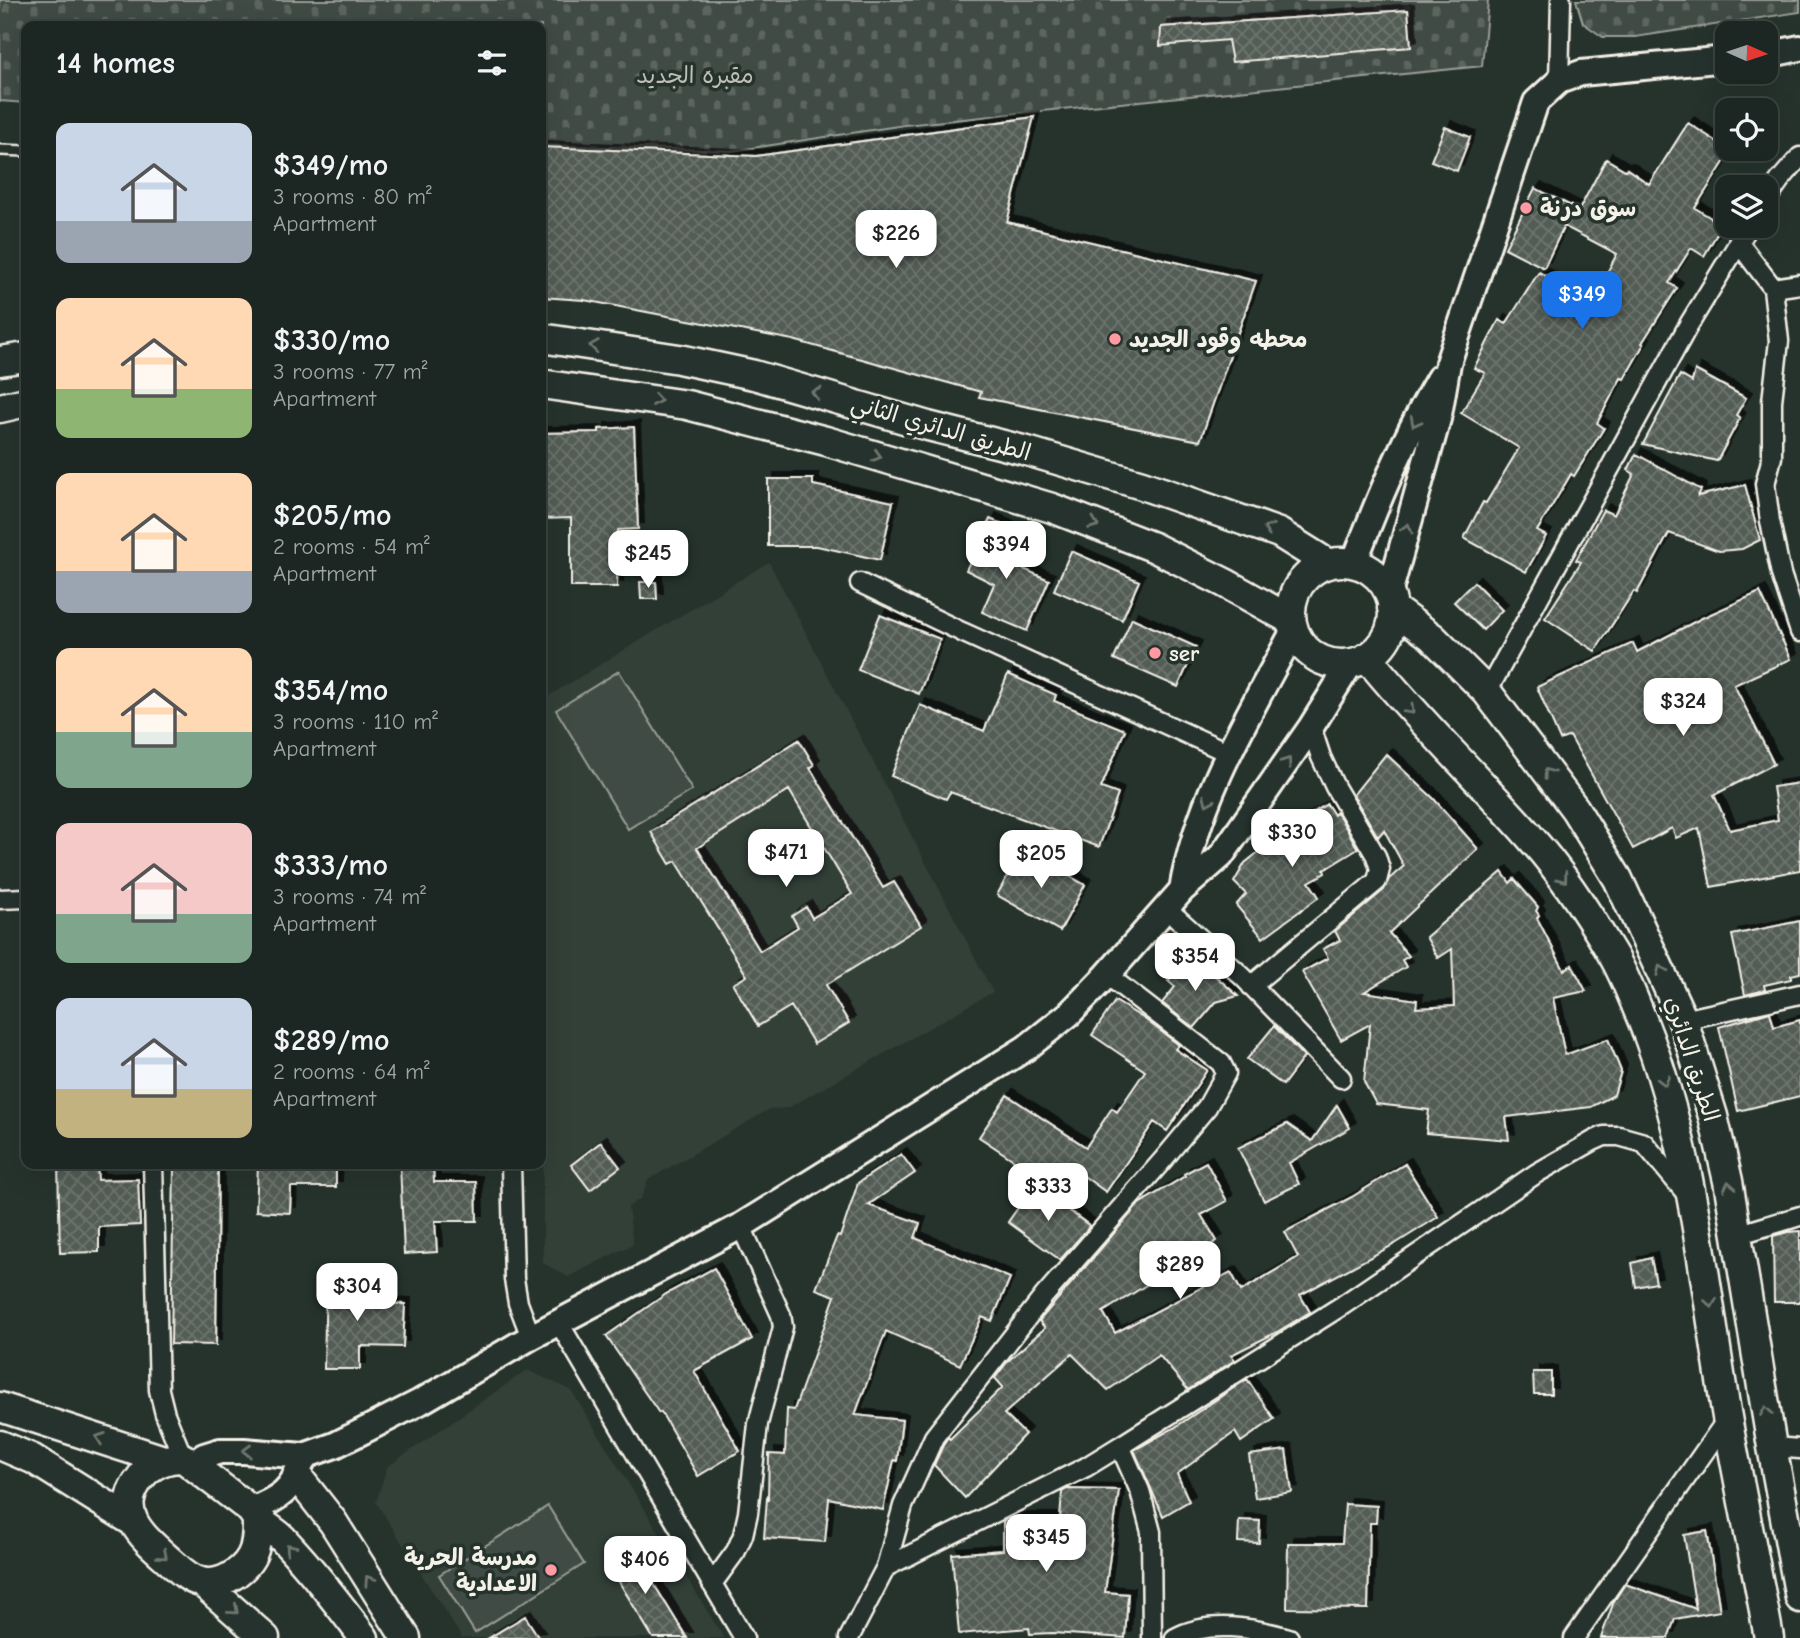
<!DOCTYPE html>
<meta charset="utf-8">
<style>
:root{--surface:#1c2622;--page:#29322f;--text:#f1f3f6;--muted:#a0a5a5;--line:#3a4340;--accent:#1a73e8}
body{margin:0;font-family:"Comic Neue","Playpen Sans Arabic",sans-serif;background:var(--page);color:var(--text);height:100vh;display:flex;flex-direction:column;font-size:26px;white-space:nowrap}
*{box-sizing:border-box;margin:0}
p{font-size:23px;color:var(--muted)}
.icon{flex:none;width:38px;height:38px;fill:none;stroke:currentColor;stroke-width:2;stroke-linecap:round;stroke-linejoin:round}
.map{position:relative;flex:1;overflow:hidden}
.sheet{position:absolute;left:21px;top:21px;width:525px;height:1148px;display:flex;flex-direction:column;background:var(--surface);border-radius:14px;box-shadow:0 7px 28px #0002,0 0 0 2px var(--line)}
.sheet>*{flex:none}
.needle{width:46px;rotate:93deg}
.fabs{position:absolute;left:1715px;top:21px;display:grid;gap:14px}
.fabs a{display:grid;place-items:center;width:63px;height:63px;border-radius:14px;background:var(--surface);box-shadow:0 7px 28px #0002,0 0 0 2px var(--line);font-size:35px}
.price{position:absolute;translate:-50% -60px;padding:0 16px;border-radius:14px;background:#fff;color:#222;font-size:23px;line-height:46px;filter:drop-shadow(0 2px 4px #0008)}
.price::after{content:'';position:absolute;left:50%;top:42px;width:21px;height:16px;margin-left:-10px;background:inherit;clip-path:polygon(0 0,100% 0,50% 100%)}
.price.current{background:var(--accent);color:#fff}
ul{padding:0;list-style:none}
li{display:flex;align-items:center;gap:21px;height:175px;padding:0 35px}
li span{display:grid;place-items:center;flex:none;width:196px;height:140px;border-radius:14px;color:#555}
li>.icon{margin-inline-start:auto}
span .icon{width:84px;height:84px;fill:#fffc;stroke-width:1}
li b{font-size:30px}
h2{display:flex;justify-content:space-between;align-items:center;height:84px;padding:0 35px;font-size:30px}
.map>svg:first-child{display:block}
</style>
<div class="map">
<svg width="1800" height="1638" viewBox="0 0 1800 1638">
<defs>
<pattern id="cemetery-stones" width="16" height="16" patternUnits="userSpaceOnUse" patternTransform="scale(1.75)"><rect width="16" height="16" fill="#414b45"/><path d="M2 7V4a2 2 0 0 1 4 0v3zM10 15v-3a2 2 0 0 1 4 0v3z" fill="#5d6560"/></pattern>
<pattern id="building-cross-hatch" width="8" height="8" patternUnits="userSpaceOnUse" patternTransform="scale(1.75)"><rect width="8" height="8" fill="#525c55"/><path d="M0 0l8 8M0 8l8-8" fill="none" stroke="#6c746d"/></pattern>
<filter id="shadow"><feDropShadow dx="6" dy="-6" stdDeviation="0" flood-color="#0009"/></filter>
</defs>
<rect width="100%" height="100%" fill="#26332d"/>
<filter id="ink" filterUnits="userSpaceOnUse"><feTurbulence type="fractalNoise" baseFrequency=".0143" numOctaves="2"/><feDisplacementMap in="SourceGraphic" scale="14" xChannelSelector="R" yChannelSelector="G"/><feConvolveMatrix kernelMatrix="1 2 1 2 8 2 1 2 1" color-interpolation-filters="sRGB"/></filter>
<g filter="url(#ink)">
<path fill="#333f39" d="M769,562L993,992L788,1108L770,1109L648,1180L641,1198L628,1207L633,1244L568,1277L543,1263L542,700Z
M527,1370L571,1390L724,1638H462L376,1502L387,1467Z"/>
<path fill="url(#cemetery-stones)" stroke="#9a9e96" stroke-width="2" d="M0,0H1488L1482,66L905,125L732,151L541,145V26H26V103L0,101Z
M1576,0H1800V12L1635,37H1603L1583,23Z"/>
<path fill="#414b45" stroke="#9a9e96" stroke-width="2" d="M619,671L692,790L628,829L556,710Z
M548,1506L584,1564L475,1633L439,1575Z"/>
<path fill="url(#building-cross-hatch)" stroke="#f4f1e8" stroke-width="2" fill-rule="evenodd" filter="url(#shadow)" d="M1408,10L1411,47L1232,62L1228,40L1160,46L1161,27Z
M1034,117L1007,222L1256,281L1200,441L979,397L981,392L793,340L584,300L541,297V147L756,156Z
M1688,123L1731,151L1695,208L1722,225L1704,256L1691,248L1669,283L1677,288L1642,343L1644,344L1624,379L1621,378L1597,423L1604,428L1574,476L1571,474L1537,531L1546,536L1526,572L1464,538L1483,502L1486,503L1519,448L1461,413L1485,373L1474,368L1499,320L1506,324L1539,272L1590,304L1617,254L1564,226L1544,268L1505,248L1535,188L1579,210L1606,159L1625,170L1627,169L1649,184Z
M1445,127L1470,137L1457,171L1431,161Z
M1695,370L1746,398L1736,415L1740,418L1717,461L1643,444L1680,375L1692,382Z
M634,427L638,529L618,530L617,587H571V518L541,519V433L599,432V429Z
M1636,454L1701,490L1698,496L1745,485L1760,540L1742,549L1719,551L1669,533L1637,593L1634,591L1595,651L1545,618L1581,562L1576,560L1603,510L1614,515L1634,474L1628,470Z
M768,479H813V485L893,502L880,560L817,546H768Z
M990,519L1008,527L994,556L1049,580L1027,631L982,612L994,584L966,570Z
M1071,551L1139,581L1122,620L1054,590Z
M640,582H656L657,599H641Z
M1474,582L1502,610L1483,630L1454,602Z
M1760,592L1791,659L1734,685L1774,764L1714,795L1730,830L1778,820L1773,787L1800,783V870L1711,887L1699,828L1676,838L1672,828L1633,849L1570,736L1560,740L1537,687L1633,643L1637,652L1702,618Z
M880,615L940,639L919,694L858,670Z
M1132,618L1196,647L1178,687L1114,659Z
M1008,674L1056,695L1054,701L1125,730L1101,788L1118,794L1099,847L950,792L946,799L891,776L920,705L984,731Z
M799,740L814,765L810,768L883,888L894,882L921,926L826,985L849,1023L814,1044L791,1006L758,1026L733,984L747,976L676,861L670,864L651,832ZM789,790L852,894L812,918L806,907L792,916L798,927L760,951L697,848Z
M1386,754L1433,798L1478,849L1389,933L1409,956L1402,960L1406,967L1364,992L1417,1000L1416,1008L1454,1006L1452,949L1438,958L1426,937L1502,872L1510,883L1514,879L1538,907L1536,911L1539,915L1537,918L1564,970L1572,965L1586,991L1553,998L1565,1055L1608,1039L1621,1071L1614,1095L1591,1107L1506,1117L1509,1140L1426,1133L1429,1110L1376,1104L1364,1082L1370,1024L1341,1040L1302,972L1328,958L1323,949L1340,940L1335,931L1384,890L1389,879L1404,866L1384,830L1378,837L1353,795Z
M1327,804L1334,815L1337,812L1358,849L1324,870L1325,873L1309,882L1319,897L1263,938L1236,905L1246,894L1234,882L1245,863L1286,830Z
M1022,849L1085,885L1060,931L997,895Z
M1800,921V973L1791,975V979L1764,985L1765,990L1745,995L1732,935Z
M1187,959L1199,970L1203,965L1238,996L1216,1002L1194,1028L1162,1003L1175,987L1168,981Z
M1115,1001L1146,1020L1179,1045L1175,1049L1207,1070L1167,1131L1154,1122L1106,1192L1064,1162L1050,1184L979,1137L1007,1095L1086,1147L1112,1108L1117,1112L1145,1071L1092,1035Z
M1770,1012L1774,1027L1800,1020V1096L1738,1111L1719,1027Z
M1274,1026L1304,1057L1283,1085L1247,1059Z
M1337,1105L1350,1128L1289,1163L1299,1184L1264,1201L1238,1148L1287,1124L1312,1141Z
M601,1142L620,1167L590,1190L571,1165Z
M901,1154L915,1173L868,1205L920,1223L915,1238L1010,1278L992,1321L982,1317L960,1365L886,1331L855,1415L902,1420L897,1461L894,1460L883,1510L829,1498L825,1542L764,1538L767,1498L768,1499L769,1454L785,1455L787,1409L794,1410L835,1296L816,1289L837,1236L840,1237L858,1183Z
M1206,1162L1227,1201L1201,1215L1217,1241L1103,1312L1115,1333L1231,1272L1241,1291L1298,1257L1285,1232L1352,1197L1405,1164L1438,1217L1395,1244L1300,1295L1310,1312L1277,1332L1231,1355L1235,1360L1188,1390L1159,1355L1108,1390L1072,1354L1004,1414L1025,1434L965,1498L934,1465L944,1443L948,1437L950,1439L1003,1387L995,1378L1008,1361L1045,1328L1039,1321L1139,1204L1185,1176L1184,1174Z
M58,1164H97L98,1180L138,1179L140,1225L99,1227V1252L60,1253Z
M258,1164H336V1187H291L290,1213L256,1211Z
M400,1164H433L434,1182H476L477,1221H435L437,1252L404,1254Z
M174,1167H218L216,1345L171,1344Z
M1034,1185L1090,1226L1060,1260L1008,1222Z
M1800,1231V1302H1774L1773,1236L1788,1232Z
M1651,1258L1656,1283L1636,1287L1632,1263Z
M714,1268L752,1339L694,1371L740,1451L698,1476L661,1412L659,1413L606,1336L666,1294Z
M326,1275H361V1303L405,1304L403,1347L360,1346V1369H324Z
M1533,1372H1551V1394H1534Z
M1247,1379L1274,1419L1241,1442L1235,1432L1177,1474L1189,1501L1163,1516L1134,1450L1174,1428Z
M1286,1450L1292,1492L1255,1498L1249,1455Z
M1067,1489L1119,1490L1105,1592L1128,1594L1125,1638L1053,1633L1030,1634L1029,1628L959,1634L952,1554L1003,1550V1521L1007,1519H1060L1062,1492Z
M1345,1504L1377,1506L1376,1523H1370L1368,1609L1287,1608L1288,1543H1342Z
M1239,1520L1260,1521L1259,1543L1238,1542Z
M1707,1531L1720,1611L1675,1619L1668,1638H1601L1614,1601L1625,1584L1696,1609L1684,1535Z
M631,1547L687,1638H653L607,1562Z
M525,1616L539,1638H489Z"/>
<g fill="none" stroke-linecap="round" stroke-linejoin="round">
<defs>
<path id="lane" d="M0,150L26,151"/>
<path id="street" d="M1559,81L1561,0
M1766,200L1780,180L1800,157
M1738,242L1773,288L1779,341L1772,401V457L1765,484L1770,521L1781,574L1800,632
M1773,288L1800,284
M860,583L962,632L1229,753
M1487,692L1688,326L1749,226
M0,899L26,898
M1166,908L1243,977L1341,1078
M1251,986L1377,881L1380,869L1376,856L1335,787L1321,757L1311,727
M1683,1020L1800,994
M153,1164L159,1390L165,1414L183,1458
M511,1164L514,1279L518,1303L531,1337
M1737,1235L1800,1216
M559,1323L744,1638
M1120,1446L1343,1305L1537,1173L1593,1141L1604,1136H1619L1644,1143L1689,1197
M1772,1447L1800,1449
M886,1567L1086,1467L1120,1446L1140,1491L1151,1532L1152,1638
M712,1584L736,1551L743,1535L748,1513L758,1424L783,1327L781,1315L741,1226
M849,1638L886,1567L903,1506L934,1437L1044,1296L1162,1161L1207,1107L1226,1073L1221,1063L1107,975
M1175,1638C1209,1619 1254,1628 1289,1638
M1574,1638L1728,1418"/>
<path id="secondary" d="M1766,55L1800,48
M1354,563C1378,499 1404,437 1439,378
M1389,594L1439,415L1448,363L1536,102L1559,81L1581,73L1727,59
M1182,890C1198,796 1250,713 1294,630
M193,1464L204,1456L220,1451H244L304,1456L335,1445L363,1431L420,1402L531,1337L741,1226L1026,1048L1069,1014L1107,975L1182,890L1221,856L1311,727L1351,663
M251,1510C281,1498 291,1491 303,1460"/>
<path id="primary" d="M541,338L679,359L754,375L928,426L1027,451L1142,485L1279,533L1327,563
M0,361L26,357
M541,384L687,405L826,441L1052,508L1153,547L1225,583L1291,620
M0,408L26,402
M1291 613a51 51 0 1 1 102 0a51 51 0 1 1-102 0Z
M1392,608L1432,637L1487,692L1575,809L1618,879L1683,1020L1713,1116L1728,1181L1772,1447L1800,1598
M1367,657C1420,723 1481,780 1536,844C1565,877 1589,915 1611,952C1624,973 1633,998 1643,1022C1693,1148 1704,1284 1727,1417C1740,1491 1756,1564 1769,1638
M0,1407L164,1460
M0,1445L33,1459L132,1521
M297,1476L333,1522L406,1638
M257,1521C257,1533 257,1546 251,1557C242,1573 219,1587 201,1582C188,1579 179,1569 170,1561C144,1538 112,1513 141,1477C152,1463 166,1458 183,1458L251,1510C259,1524 272,1528 283,1539C312,1570 339,1604 364,1638
M203,1583L265,1638"/>
</defs>
<use href="#lane" stroke="#f4f1e8" stroke-width="14"/>
<use href="#street" stroke="#f4f1e8" stroke-width="23"/>
<use href="#secondary" stroke="#f4f1e8" stroke-width="30"/>
<use href="#primary" stroke="#f4f1e8" stroke-width="33"/>
<use href="#lane" stroke="#26332d" stroke-width="9"/>
<use href="#street" stroke="#26332d" stroke-width="18"/>
<use href="#secondary" stroke="#26332d" stroke-width="24"/>
<use href="#primary" stroke="#26332d" stroke-width="28"/>
</g>
<defs><path id="oneway-chevron" d="M-2-3.5L2.5 0L-2 3.5" fill="none" stroke-width="1.6" stroke-linecap="round" stroke-linejoin="round" transform="scale(1.75)"/></defs>
<g stroke="#6e766e">
<use href="#oneway-chevron" transform="translate(594 346) rotate(-172)"/>
<use href="#oneway-chevron" transform="translate(816 393) rotate(-164)"/>
<use href="#oneway-chevron" transform="translate(657 400) rotate(9)"/>
<use href="#oneway-chevron" transform="translate(1415 422) rotate(118)"/>
<use href="#oneway-chevron" transform="translate(877 456) rotate(17)"/>
<use href="#oneway-chevron" transform="translate(1094 524) rotate(21)"/>
<use href="#oneway-chevron" transform="translate(1407 528) rotate(-75)"/>
<use href="#oneway-chevron" transform="translate(1268 529) rotate(-160)"/>
<use href="#oneway-chevron" transform="translate(1410 710) rotate(47)"/>
<use href="#oneway-chevron" transform="translate(1287 762) rotate(-55)"/>
<use href="#oneway-chevron" transform="translate(1548 773) rotate(-126)"/>
<use href="#oneway-chevron" transform="translate(1208 801) rotate(113)"/>
<use href="#oneway-chevron" transform="translate(1563 878) rotate(53)"/>
<use href="#oneway-chevron" transform="translate(1661 970) rotate(-114)"/>
<use href="#oneway-chevron" transform="translate(1664 1081) rotate(75)"/>
<use href="#oneway-chevron" transform="translate(1729 1186) rotate(-101)"/>
<use href="#oneway-chevron" transform="translate(1711 1303) rotate(81)"/>
<use href="#oneway-chevron" transform="translate(1766 1411) rotate(-99)"/>
<use href="#oneway-chevron" transform="translate(100 1438) rotate(-161)"/>
<use href="#oneway-chevron" transform="translate(247 1451) rotate(-179)"/>
<use href="#oneway-chevron" transform="translate(290 1548) rotate(-131)"/>
<use href="#oneway-chevron" transform="translate(163 1555) rotate(41)"/>
<use href="#oneway-chevron" transform="translate(369 1580) rotate(-124)"/>
<use href="#oneway-chevron" transform="translate(234 1610) rotate(41)"/>
</g>
</g>
<g fill="#ff9aa2" stroke="#26332d" stroke-width="2.5">
<circle cx="1526" cy="208" r="7"/>
<circle cx="1115" cy="339" r="7"/>
<circle cx="1155" cy="653" r="7"/>
<circle cx="551" cy="1570" r="7"/>
</g>
<g text-anchor="middle" dominant-baseline="central" stroke-width="7" stroke-linejoin="round" paint-order="stroke">
<g font-size="23" fill="#bebfb7" stroke="#26332d">
<text x="695" y="75">مقبره الجديد</text>
</g>
<g font-size="23" font-weight="bold" fill="#f4f1e8" stroke="#26332d" text-anchor="start">
<text x="1540" y="208">سوق درنة</text>
<text x="1129" y="339">محطه وقود الجديد</text>
<text x="1169" y="653">ser</text>
<text x="537" y="1557" text-anchor="end">مدرسة الحرية<tspan x="537" dy="26">الاعدادية</tspan></text>
</g>
<g font-size="23" fill="#f4f1e8" stroke="#26332d">
<text transform="translate(941 428) rotate(16)">الطريق الدائري الثاني</text>
<text transform="translate(1692 1059) rotate(72)">الطريق الدائري</text>
</g>
</g>
</svg>
<div class="fabs">
<a><svg class="needle" viewBox="-14 -14 28 28"><path d="M0-13l5 13h-10z" fill="#e53935"/><path d="M0 13l5-13h-10z" fill="#a0a5a5"/></svg></a>
<a><svg class="icon" aria-label="locate" viewBox="0 0 24 24"><circle cx="12" cy="12" r="6"/><path d="M12 2v4M12 18v4M2 12h4M18 12h4"/></svg></a>
<a><svg class="icon" aria-label="layers" viewBox="0 0 24 24"><path d="M12 4l9 5-9 5-9-5zM3 14l9 5 9-5"/></svg></a>
</div>
<b class="price" style="left:896px;top:270px">$226</b>
<b class="price current" style="left:1582px;top:331px">$349</b>
<b class="price" style="left:1006px;top:581px">$394</b>
<b class="price" style="left:648px;top:590px">$245</b>
<b class="price" style="left:1683px;top:738px">$324</b>
<b class="price" style="left:1292px;top:869px">$330</b>
<b class="price" style="left:786px;top:889px">$471</b>
<b class="price" style="left:1041px;top:890px">$205</b>
<b class="price" style="left:1195px;top:993px">$354</b>
<b class="price" style="left:1048px;top:1223px">$333</b>
<b class="price" style="left:1180px;top:1301px">$289</b>
<b class="price" style="left:357px;top:1323px">$304</b>
<b class="price" style="left:1046px;top:1574px">$345</b>
<b class="price" style="left:645px;top:1596px">$406</b>
<section class="sheet">
<h2>14 homes<svg class="icon" aria-label="filters" viewBox="0 0 24 24"><path d="M4 7h16M4 17h16"/><circle cx="9" cy="7" r="2"/><circle cx="15" cy="17" r="2"/></svg></h2>
<ul>
<li><span style="background:linear-gradient(#c9d6e8 70%,#9aa5b1 0)"><svg class="icon" aria-label="home" viewBox="0 0 24 24"><path d="M3 11l9-7 9 7M6 9v11h12V9"/></svg></span><div><b>$349/mo</b><p>3 rooms · 80 m²</p><p>Apartment</p></div></li>
<li><span style="background:linear-gradient(#ffd9b3 65%,#8fb573 0)"><svg class="icon" aria-label="home" viewBox="0 0 24 24"><path d="M3 11l9-7 9 7M6 9v11h12V9"/></svg></span><div><b>$330/mo</b><p>3 rooms · 77 m²</p><p>Apartment</p></div></li>
<li><span style="background:linear-gradient(#ffd9b3 70%,#9aa5b1 0)"><svg class="icon" aria-label="home" viewBox="0 0 24 24"><path d="M3 11l9-7 9 7M6 9v11h12V9"/></svg></span><div><b>$205/mo</b><p>2 rooms · 54 m²</p><p>Apartment</p></div></li>
<li><span style="background:linear-gradient(#ffd9b3 60%,#7fa58c 0)"><svg class="icon" aria-label="home" viewBox="0 0 24 24"><path d="M3 11l9-7 9 7M6 9v11h12V9"/></svg></span><div><b>$354/mo</b><p>3 rooms · 110 m²</p><p>Apartment</p></div></li>
<li><span style="background:linear-gradient(#f6c9c9 65%,#7fa58c 0)"><svg class="icon" aria-label="home" viewBox="0 0 24 24"><path d="M3 11l9-7 9 7M6 9v11h12V9"/></svg></span><div><b>$333/mo</b><p>3 rooms · 74 m²</p><p>Apartment</p></div></li>
<li><span style="background:linear-gradient(#c9d6e8 65%,#c2b280 0)"><svg class="icon" aria-label="home" viewBox="0 0 24 24"><path d="M3 11l9-7 9 7M6 9v11h12V9"/></svg></span><div><b>$289/mo</b><p>2 rooms · 64 m²</p><p>Apartment</p></div></li>
</ul>
</section>
</div>
